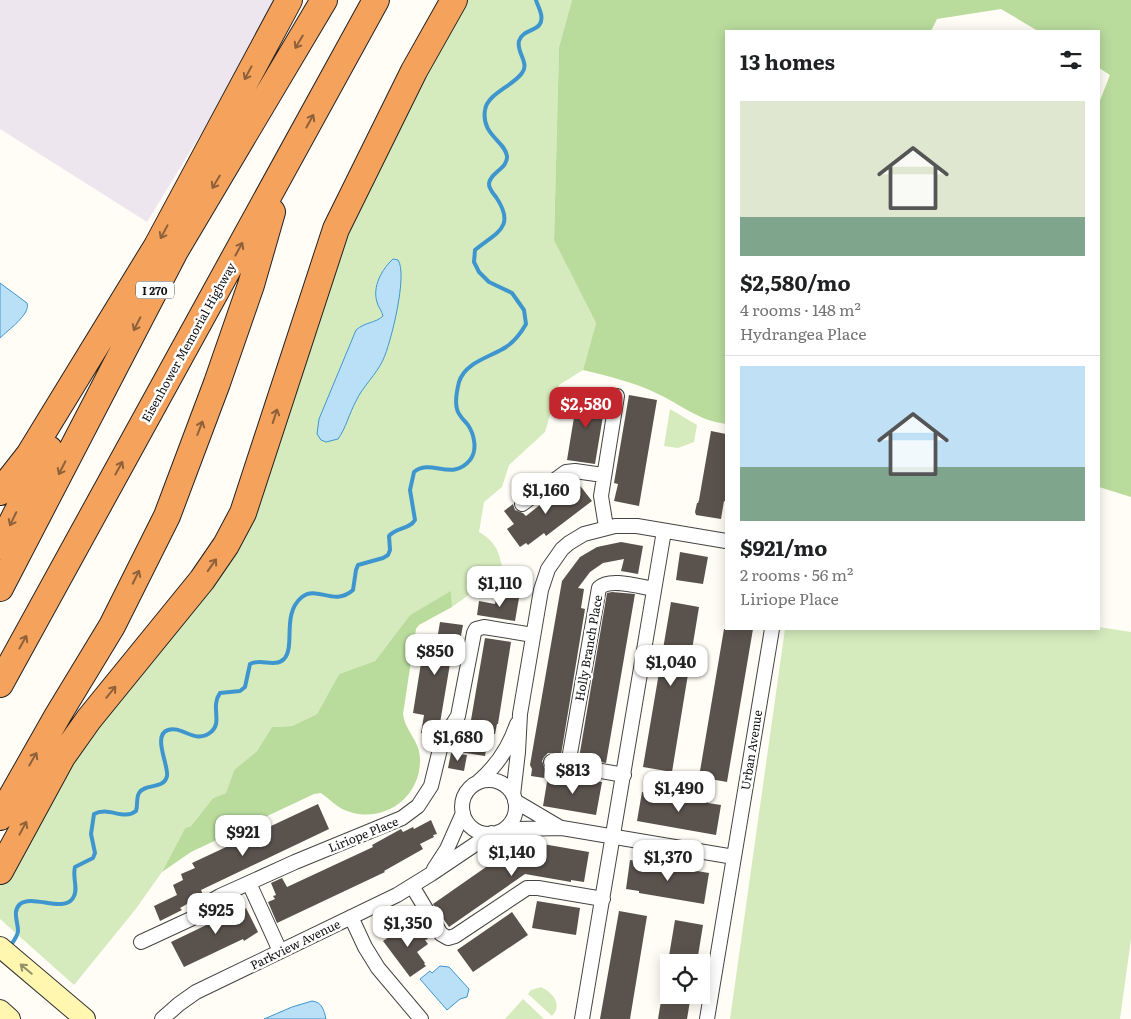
<!DOCTYPE html>
<meta charset="utf-8">
<style>
:root{--surface:#fff;--page:#f6f6f6;--text:#202124;--muted:#757577;--line:#e0e0e0;--accent:#c4262e}
body{margin:0;font-family:Literata,serif;background:var(--page);color:var(--text);height:100vh;display:flex;flex-direction:column;font-size:19px;white-space:nowrap}
*{box-sizing:border-box;margin:0}
p{font-size:16px;color:var(--muted)}
.icon{flex:none;width:28px;height:28px;fill:none;stroke:currentColor;stroke-width:2;stroke-linecap:round;stroke-linejoin:round}
.map{position:relative;flex:1;overflow:hidden}
.sheet{position:absolute;left:725px;top:30px;width:375px;height:600px;display:flex;flex-direction:column;background:var(--surface);border-radius:0px;box-shadow:0 2px 12px #0003}
.sheet>*{flex:none}
.tools{position:absolute;left:660px;top:954px;display:grid;gap:10px}
.tools a{display:grid;place-items:center;width:50px;height:50px;border-radius:0px;background:var(--surface);box-shadow:0 2px 12px #0003;font-size:25px}
.price{position:absolute;translate:-50% -42px;padding:0 11px;border-radius:10px;background:#fff;color:#222;font-size:16px;line-height:32px;filter:drop-shadow(0 1px 2px #0008)}
.price::after{content:'';position:absolute;left:50%;top:30px;width:15px;height:11px;margin-left:-8px;background:inherit;clip-path:polygon(0 0,100% 0,50% 100%)}
.price.selected{background:var(--accent);color:#fff}
ul{padding:0;list-style:none}
li{display:grid;align-content:center;gap:10px;height:265px;padding:0 15px}
li+li{border-top:1px solid var(--line)}
li span{display:grid;place-items:center;height:155px;border-radius:0px;color:#555}
li>.icon{margin-inline-start:auto}
span .icon{width:90px;height:90px;fill:#fffc;stroke-width:1}
li b{font-size:21px}
h2{display:flex;justify-content:space-between;align-items:center;height:60px;padding:0 15px;font-size:21px}
.map>svg:first-child{display:block}
</style>
<div class="map">
<svg width="1131" height="1019" viewBox="0 0 1131 1019">
<rect width="100%" height="100%" fill="#fffdf5"/>
<path fill="#eee6ef" d="M0,0H274L205,127L147,222L0,129Z"/>
<path fill="#d5ebbd" fill-rule="evenodd" d="M464,0H572L559,47L554,239L596,323L583,370L559,385L545,432L509,465L502,487L484,502L479,532C497,543 499,552 503,571L495,583L481,586L452,607L451,592L410,615L375,661L339,674L317,714L292,726L272,727L257,751L234,770L226,793L213,798L191,826L185,828L162,872L135,910L74,985L0,919V882L62,769L212,577L353,210ZM393,259L397,260C407,274 391,346 382,362C377,371 369,378 364,387C358,395 354,405 349,415L319,419L356,330C364,323 376,323 383,316L379,308L378,281L383,271Z
M670,409L697,425L694,442L678,448L664,446Z
M1099,627L1131,632V939L1120,1019H730L785,629H1099Z
M541,987C553,993 563,1004 552,1016L528,994L531,990Z
M523,999L544,1019H505Z"/>
<path fill="#b9dc9c" d="M572,0H1131V497L1099,487V103L1110,75L1099,68V31H1038L1001,9L937,19L931,31H726V424C697,420 682,405 656,393C633,382 608,376 583,370L596,323L554,240L559,47Z
M451,591L452,607L419,625L416,629L403,714C405,731 420,741 420,759C421,797 385,823 350,812C338,809 331,800 321,793L314,794L191,852L162,872L185,828L191,826L213,798L226,793L234,770L257,751L272,727L292,726L317,714L339,674L375,661L410,615Z"/>
<path fill="#b9e0f7" stroke="#3f96cf" d="M393,259L398,260C408,274 391,343 383,360C376,375 363,386 356,401C349,414 346,428 338,439L326,442L321,440L317,434L319,419L356,330C365,322 376,323 383,316C382,311 378,307 377,302C372,287 382,269 393,259Z
M0,283L27,303C31,314 8,330 0,338Z
M440,966L449,967L469,989L467,997L460,999L447,1010L420,979L430,971L432,973Z
M312,1001C322,1002 324,1010 326,1019H264L292,1007Z"/>
<g fill="none" stroke-linecap="round" stroke-linejoin="round">
<path stroke="#3f96cf" stroke-width="4" d="M9,948C12,943 18,936 18,931C18,921 12,912 20,904C32,894 64,913 73,898C79,890 72,877 75,867L93,858L95,853L91,834L94,814C109,806 123,821 136,811C138,805 136,798 139,793C145,783 164,790 167,776C169,766 152,735 168,730C182,725 195,745 211,732C223,722 210,707 220,693L240,691L245,687L250,664C260,658 275,668 284,659C296,646 281,614 302,597C317,585 334,607 353,590L356,570L358,565L383,558L388,555L390,550L389,536C396,527 409,530 415,520L410,490L414,472C431,458 452,482 470,460C478,450 474,434 468,425C464,420 458,415 457,409C455,402 457,390 459,382C465,362 491,357 506,347C515,341 521,333 526,324L524,310L512,293L489,282L479,272L474,262L475,250C495,233 517,228 496,197C493,193 489,189 489,184C490,172 508,169 507,156C505,141 481,135 485,110C487,94 513,86 522,73C530,63 516,52 519,41C523,27 545,33 541,14C540,9 537,4 536,0"/>
</g>
<path fill="#5a524d" d="M578,393L606,398L595,464L567,460Z
M629,395L657,400L639,506L614,501L618,484L614,483Z
M711,431L726,434V502L724,501L721,519L696,515L695,512L697,503H698L699,500Z
M578,483L592,501L546,536L544,533L528,545L526,543L520,547L507,529L514,524L504,511L513,504L515,510L523,513L526,516L556,492L560,497Z
M621,542L643,546L638,574L621,571L624,559L603,563L590,572L578,588L584,589L581,608L585,609L561,755L548,753L544,757L542,761L545,769L544,778L531,776L532,769L530,765L562,581L580,557L597,547Z
M680,552L708,557L703,584L676,580Z
M612,592L635,594L606,763L579,758L607,593Z
M497,594L519,598L515,621L477,615L479,601L495,604Z
M671,602L699,607L672,772L643,767Z
M440,622L463,625L460,641L454,640L439,729L435,735L421,733L424,715L413,713L425,638L437,640Z
M724,629H753L727,782L699,777Z
M485,638L511,642L498,724H497L495,734H492L490,745L487,744L485,756L459,752L461,740L464,741L466,730H469L471,720Z
M451,753L467,755L464,771L448,768Z
M548,776L574,780L575,778L602,782L596,815L543,806Z
M642,792L655,794L656,792L708,801V803L721,805L716,835L637,821Z
M318,804L329,829L201,890L203,895L180,908L182,910L160,921L154,906L177,895L173,885L183,880L181,874L195,868L192,863Z
M431,820L437,834L433,835L434,837L420,844L423,849L384,871L385,872L277,923L268,902L275,899L273,896L276,895L271,883L282,878L287,887L373,847L372,845L401,829L403,832L413,827L414,829Z
M537,843L589,852L584,882L571,880V882L525,874L449,927L433,904L519,844L533,864Z
M630,860L709,873L704,904L639,893V891L626,889Z
M233,901L238,912L246,908L258,932L244,941L243,939L184,967L171,942L225,916L220,907Z
M537,901L580,908L576,935L532,928Z
M619,911L647,916L630,1019H600Z
M512,912L528,935L473,972L457,950Z
M675,920L703,925L697,962H668Z
M418,921L426,933L424,934L428,939L425,940L428,944L417,952L425,963L424,964L426,966L410,977L383,941L389,937L388,935L396,929L398,933L403,930L404,931Z
M662,995H691L687,1019H658Z"/>
<g fill="none" stroke-linecap="round" stroke-linejoin="round">
<defs>
<path id="minor" d="M522,504L566,472L575,471L603,475
M606,527L601,496L617,396
M551,762L624,775
M568,765L599,588C610,577 640,587 654,589
M462 807a27 27 0 1 1 54 0a27 27 0 1 1-54 0Z
M478,782C497,766 509,748 517,724
M513,795L518,752L520,714L541,590L548,569L562,549L569,543L584,534L615,526H637L726,541
M515,801L559,827
M499,832L518,829L562,828L734,857
M434,869L447,849L463,813
M249,883L280,951
M412,886L441,934L448,938L455,936L527,888H538L603,899
M351,917L365,947L378,968L421,1019
M141,942L195,917L213,900L220,896L295,862L402,818L418,806L431,786L442,741L458,716L474,633L476,629L484,627L533,635
M162,1019L179,1004L196,992L397,895L431,874L492,833
M582,1019L664,531
M707,1019L772,629"/>
<path id="secondary" d="M0,947L85,1019
M0,1010L10,1019"/>
<path id="motorway" d="M0,492L29,455L157,246L289,0
M0,546L49,449
M0,588L175,251L324,0
M0,684L376,0
M0,817L58,715L112,626L167,516L217,383L251,285L272,212
M0,871L62,757L89,719L202,580L226,545L243,513L336,229L414,71L454,0"/>
</defs>
<use href="#minor" stroke="#444" stroke-width="16"/>
<use href="#secondary" stroke="#333" stroke-width="22"/>
<use href="#motorway" stroke="#222" stroke-width="28"/>
<use href="#minor" stroke="#fff" stroke-width="14"/>
<use href="#secondary" stroke="#fff6b0" stroke-width="20"/>
<use href="#motorway" stroke="#f5a25d" stroke-width="26"/>
</g>
<defs><path id="oneway-shaft" d="M-6 0H5M1.5-3L5.5 0L1.5 3" fill="none" stroke-width="1.6" stroke-linecap="round" stroke-linejoin="round" transform="scale(1.25)"/></defs>
<g stroke="#8e613b">
<use href="#oneway-shaft" transform="translate(299 42) rotate(121)"/>
<use href="#oneway-shaft" transform="translate(248 73) rotate(118)"/>
<use href="#oneway-shaft" transform="translate(310 121) rotate(-61)"/>
<use href="#oneway-shaft" transform="translate(216 182) rotate(121)"/>
<use href="#oneway-shaft" transform="translate(164 232) rotate(118)"/>
<use href="#oneway-shaft" transform="translate(239 249) rotate(-61)"/>
<use href="#oneway-shaft" transform="translate(137 324) rotate(117)"/>
<use href="#oneway-shaft" transform="translate(275 416) rotate(-72)"/>
<use href="#oneway-shaft" transform="translate(200 428) rotate(-69)"/>
<use href="#oneway-shaft" transform="translate(62 468) rotate(117)"/>
<use href="#oneway-shaft" transform="translate(119 468) rotate(-61)"/>
<use href="#oneway-shaft" transform="translate(13 519) rotate(116)"/>
<use href="#oneway-shaft" transform="translate(212 565) rotate(-55)"/>
<use href="#oneway-shaft" transform="translate(136 577) rotate(-64)"/>
<use href="#oneway-shaft" transform="translate(23 642) rotate(-61)"/>
<use href="#oneway-shaft" transform="translate(111 692) rotate(-51)"/>
<use href="#oneway-shaft" transform="translate(33 759) rotate(-60)"/>
<use href="#oneway-shaft" transform="translate(23 828) rotate(-62)"/>
</g>
<use stroke="#948f68" href="#oneway-shaft" transform="translate(26 969) rotate(-140)"/>
<g text-anchor="middle" dominant-baseline="central" stroke-width="5" stroke-linejoin="round" paint-order="stroke">
<rect fill="#fff" stroke="#585858" stroke-width="1" x="136" y="281.5" width="38" height="17" rx="4"/>
<g font-size="11" font-weight="bold" fill="#111">
<text x="155" y="290">I 270</text>
</g>
<g font-size="12" fill="#111" stroke="#fff">
<text transform="translate(188 342) rotate(-61)">Eisenhower Memorial Highway</text>
<text transform="translate(588 648) rotate(-80)">Holly Branch Place</text>
<text transform="translate(751 750) rotate(-81)">Urban Avenue</text>
<text transform="translate(363 834) rotate(-22)">Liriope Place</text>
<text transform="translate(295 944) rotate(-26)">Parkview Avenue</text>
</g>
</g>
</svg>
<div class="tools">
<a><svg class="icon" aria-label="locate" viewBox="0 0 24 24"><circle cx="12" cy="12" r="6"/><path d="M12 2v4M12 18v4M2 12h4M18 12h4"/></svg></a>
</div>
<b class="price selected" style="left:586px;top:429px">$2,580</b>
<b class="price" style="left:546px;top:515px">$1,160</b>
<b class="price" style="left:500px;top:608px">$1,110</b>
<b class="price" style="left:435px;top:676px">$850</b>
<b class="price" style="left:671px;top:687px">$1,040</b>
<b class="price" style="left:458px;top:762px">$1,680</b>
<b class="price" style="left:573px;top:795px">$813</b>
<b class="price" style="left:679px;top:813px">$1,490</b>
<b class="price" style="left:243px;top:857px">$921</b>
<b class="price" style="left:512px;top:877px">$1,140</b>
<b class="price" style="left:668px;top:882px">$1,370</b>
<b class="price" style="left:216px;top:935px">$925</b>
<b class="price" style="left:408px;top:948px">$1,350</b>
<section class="sheet">
<h2>13 homes<svg class="icon" aria-label="filters" viewBox="0 0 24 24"><path d="M4 7h16M4 17h16"/><circle cx="9" cy="7" r="2"/><circle cx="15" cy="17" r="2"/></svg></h2>
<ul>
<li><span style="background:linear-gradient(#dfe7d0 75%,#7fa58c 0)"><svg class="icon" aria-label="home" viewBox="0 0 24 24"><path d="M3 11l9-7 9 7M6 9v11h12V9"/></svg></span><div><b>$2,580/mo</b><p>4 rooms · 148 m²</p><p>Hydrangea Place</p></div></li>
<li><span style="background:linear-gradient(#bfe0f5 65%,#7fa58c 0)"><svg class="icon" aria-label="home" viewBox="0 0 24 24"><path d="M3 11l9-7 9 7M6 9v11h12V9"/></svg></span><div><b>$921/mo</b><p>2 rooms · 56 m²</p><p>Liriope Place</p></div></li>
</ul>
</section>
</div>
